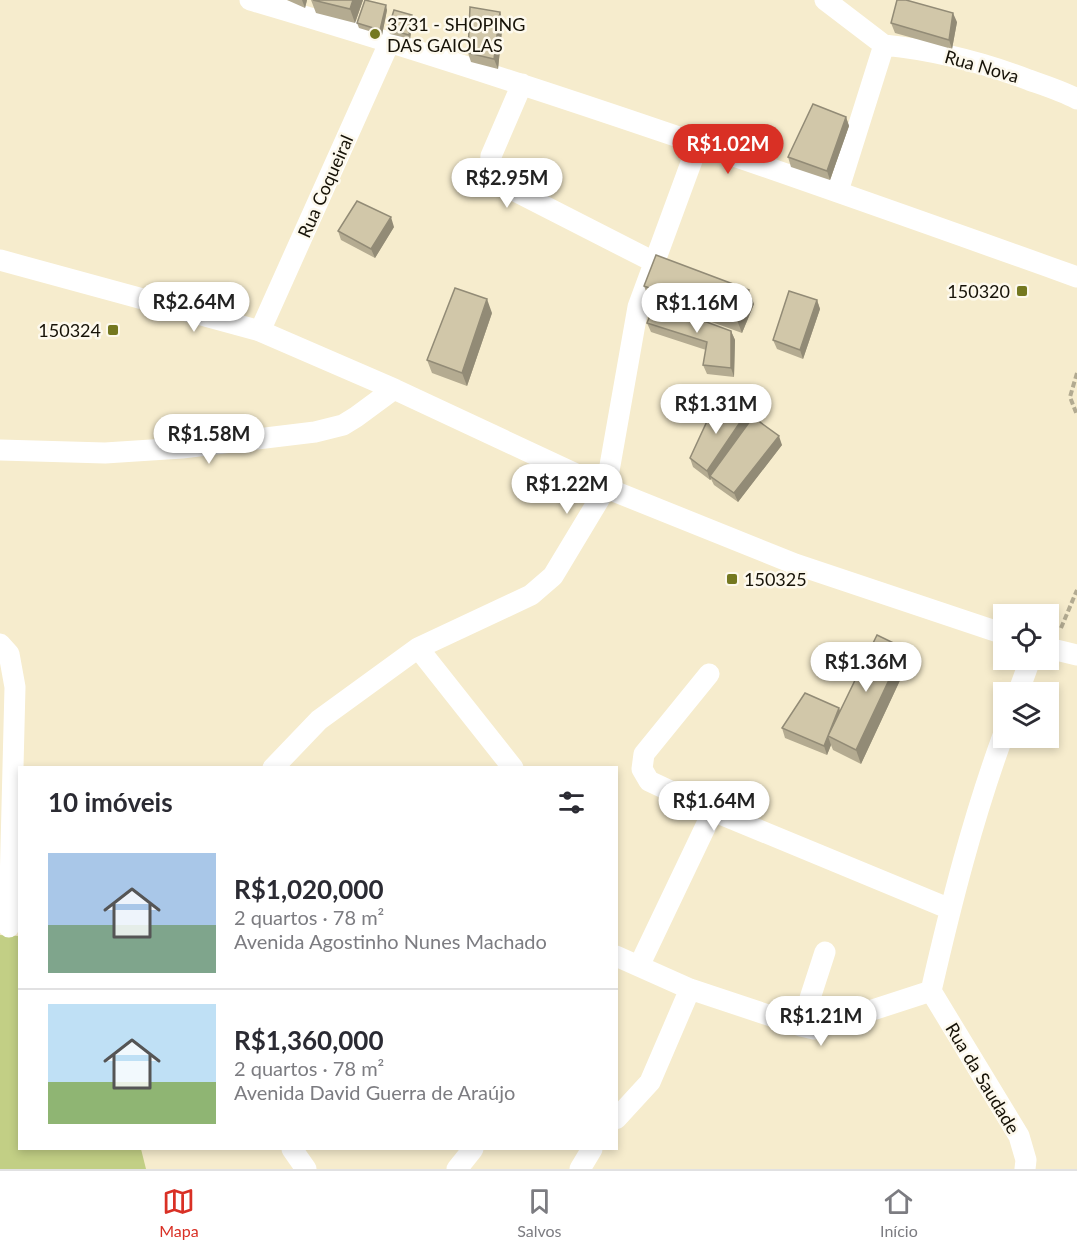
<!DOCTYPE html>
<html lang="pt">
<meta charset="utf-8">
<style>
:root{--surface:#fff;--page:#f2f2f3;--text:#2b2b33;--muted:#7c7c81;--line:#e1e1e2;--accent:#d93025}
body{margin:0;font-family:Lato,sans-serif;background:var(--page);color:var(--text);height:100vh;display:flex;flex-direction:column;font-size:22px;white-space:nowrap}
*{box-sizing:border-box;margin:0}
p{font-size:20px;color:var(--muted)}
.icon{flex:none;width:33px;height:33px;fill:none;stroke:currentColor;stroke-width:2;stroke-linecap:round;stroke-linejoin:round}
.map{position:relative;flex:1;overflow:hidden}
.drawer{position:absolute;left:18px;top:766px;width:600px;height:384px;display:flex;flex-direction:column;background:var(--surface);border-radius:0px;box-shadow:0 3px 9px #0003}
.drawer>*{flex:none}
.controls{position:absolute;left:993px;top:604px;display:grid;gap:12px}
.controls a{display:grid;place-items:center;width:66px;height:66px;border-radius:0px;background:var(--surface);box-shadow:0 3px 9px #0003;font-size:30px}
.price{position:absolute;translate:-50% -51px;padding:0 14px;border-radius:21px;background:#fff;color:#222;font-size:20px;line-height:39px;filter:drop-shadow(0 2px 3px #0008)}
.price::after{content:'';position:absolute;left:50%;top:36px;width:18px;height:14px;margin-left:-9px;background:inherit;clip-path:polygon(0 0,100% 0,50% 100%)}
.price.on{background:var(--accent);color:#fff}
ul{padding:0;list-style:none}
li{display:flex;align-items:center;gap:18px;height:150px;padding:0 30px}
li+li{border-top:2px solid var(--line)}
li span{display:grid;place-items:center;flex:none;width:168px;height:120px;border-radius:0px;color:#555}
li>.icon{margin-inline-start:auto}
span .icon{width:72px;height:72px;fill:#fffc;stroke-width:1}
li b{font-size:26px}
h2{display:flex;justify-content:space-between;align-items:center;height:72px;padding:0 30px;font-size:26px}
.dock{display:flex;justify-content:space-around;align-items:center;height:84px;border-top:2px solid var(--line);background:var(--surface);font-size:16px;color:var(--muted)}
.dock a{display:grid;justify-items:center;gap:3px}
.dock .on{color:var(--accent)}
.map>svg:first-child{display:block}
</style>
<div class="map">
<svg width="1077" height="1169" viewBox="0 0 1077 1169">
<rect width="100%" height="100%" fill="#f6eccd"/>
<path fill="#c2cf85" d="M0,935L19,936L20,1149H141L146,1169H0Z"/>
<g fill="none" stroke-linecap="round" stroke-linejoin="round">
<path stroke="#b2aa91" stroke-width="4" stroke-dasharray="6 3" stroke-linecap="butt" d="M1077,373L1070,397L1077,415
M1061,628L1077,590"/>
<path stroke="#fff" stroke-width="21" d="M250,0C529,82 803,179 1077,277
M825,0L884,45
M884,45C934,50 982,62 1029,80C1046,86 1062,91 1077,99
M522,84L491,156L490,167L501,184L654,262
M838,191L884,45
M0,260L260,331L394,389L606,488L795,564L1004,634
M260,331L390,41
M0,450L105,453L182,448L315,432L343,425L356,417L394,389
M0,644L9,654L15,687L9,927
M418,648L513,768
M1048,648L1077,655
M709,674L644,754L642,769L649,781L713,811L950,909
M1018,693L1030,660
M273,768L319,720L418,648L531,595L553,576L606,488L638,307L698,144
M616,956L690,989L801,1026L814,1029L931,991C951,904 973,817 1004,733
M639,966L713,811
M931,991L1019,1136L1026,1160L1025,1169
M801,1026L825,952
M616,1119L650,1082L690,989
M292,1149L306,1169
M457,1169L473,1149
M580,1169L592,1149"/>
</g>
<path fill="#b4ab91" d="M287,0H307L305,8Z
M311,0H363L355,23L316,13Z
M387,10L382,35L359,28L357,23Z
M412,15L413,20L410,39L390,34L388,29Z
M503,21L498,69L471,62L468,53Z
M957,22L952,49L895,33L891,23Z
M846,117L849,126L830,180L791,167L788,157Z
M394,227L375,258L341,240L338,231Z
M644,286L754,304L742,333L649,299Z
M817,300L820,309L803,359L777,349L773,340Z
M492,313L467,386L432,373L427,360Z
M647,323L731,331L735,340L734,377L707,374L703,365L706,350L651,332Z
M748,423L782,445L738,502L714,485L711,479L710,480L693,467L690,458Z
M909,661L861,764L833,750L831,745L827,755L785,738L782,728L839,708L840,711Z"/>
<path fill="#928b76" d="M302,0H307L305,8Z
M353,0H363L355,23L350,9Z
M386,5L387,10L382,35L380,30Z
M500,12L503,21L498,69L494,59Z
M953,13L957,22L952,49L949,40Z
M412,15L413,20L410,39L409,35Z
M846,117L849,126L830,180L827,171Z
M391,217L394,227L375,258L371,249Z
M749,290L754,304L742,333L737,320Z
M487,299L492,313L467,386L462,373Z
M817,300L820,309L803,359L800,350Z
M731,331L735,340L734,377L731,368Z
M745,415L749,425L710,476L711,479L710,480L707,471Z
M779,436L782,445L738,502L734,493Z
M904,648L909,661L861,764L856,750Z
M839,708L842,717L828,736L831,745L827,755L824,746Z"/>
<path fill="#d1c7a9" stroke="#928b76" stroke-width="1.5" d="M313,0H353L350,9Z
M365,0L386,5L380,30L357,23Z
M897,0H906L953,13L949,40L891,23Z
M470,7L500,12L494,59L468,53Z
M394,10L412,15L409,35L388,29Z
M813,104L846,117L827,171L788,157Z
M357,201L391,217L371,249L338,231Z
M656,255L749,290L737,320L644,286Z
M455,288L487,299L462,373L427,360Z
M789,291L817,300L800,350L773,340Z
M655,303L731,331V368L703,365L707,342L647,323Z
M715,404L745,415L707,471L690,458Z
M753,417L779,436L734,493L710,476Z
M877,635L904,648L856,750L828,736Z
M805,693L839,708L824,746L782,728Z"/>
<g fill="#747820" stroke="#fdf9ed" stroke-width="2">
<circle cx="375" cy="34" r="6"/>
<rect x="1016" y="285" width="12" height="12" rx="3"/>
<rect x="107" y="324" width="12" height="12" rx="3"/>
<rect x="726" y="573" width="12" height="12" rx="3"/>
</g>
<g text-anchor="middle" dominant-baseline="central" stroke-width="5" stroke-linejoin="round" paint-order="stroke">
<g font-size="18" fill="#161207" stroke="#fdf9ed" text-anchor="start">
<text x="387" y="24">3731 - SHOPING<tspan x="387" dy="21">DAS GAIOLAS</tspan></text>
<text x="1010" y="291" text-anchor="end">150320</text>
<text x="101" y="330" text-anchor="end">150324</text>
<text x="744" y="579">150325</text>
</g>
<g font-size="18" fill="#161207" stroke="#fdf9ed">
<text transform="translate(982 66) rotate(16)">Rua Nova</text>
<text transform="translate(325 186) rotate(-66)">Rua Coqueiral</text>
<text transform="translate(983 1078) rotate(59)">Rua da Saudade</text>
</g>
</g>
</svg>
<div class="controls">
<a><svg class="icon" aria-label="locate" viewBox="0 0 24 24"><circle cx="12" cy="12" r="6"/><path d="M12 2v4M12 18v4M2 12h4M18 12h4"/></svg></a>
<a><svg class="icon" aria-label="layers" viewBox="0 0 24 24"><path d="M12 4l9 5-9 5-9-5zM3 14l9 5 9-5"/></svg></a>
</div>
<b class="price on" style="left:728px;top:175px">R$1.02M</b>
<b class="price" style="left:507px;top:209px">R$2.95M</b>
<b class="price" style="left:194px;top:333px">R$2.64M</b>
<b class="price" style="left:697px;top:334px">R$1.16M</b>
<b class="price" style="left:716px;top:435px">R$1.31M</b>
<b class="price" style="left:209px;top:465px">R$1.58M</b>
<b class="price" style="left:567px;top:515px">R$1.22M</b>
<b class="price" style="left:866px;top:693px">R$1.36M</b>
<b class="price" style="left:714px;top:832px">R$1.64M</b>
<b class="price" style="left:821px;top:1047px">R$1.21M</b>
<section class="drawer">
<h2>10 imóveis<svg class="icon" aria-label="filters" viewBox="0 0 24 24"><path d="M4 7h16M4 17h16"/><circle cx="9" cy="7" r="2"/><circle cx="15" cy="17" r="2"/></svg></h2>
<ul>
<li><span style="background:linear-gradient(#a9c7e8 60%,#7fa58c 0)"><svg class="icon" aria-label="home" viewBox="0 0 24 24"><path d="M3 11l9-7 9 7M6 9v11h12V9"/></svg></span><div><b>R$1,020,000</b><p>2 quartos · 78 m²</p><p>Avenida Agostinho Nunes Machado</p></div></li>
<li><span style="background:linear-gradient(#bfe0f5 65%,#8fb573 0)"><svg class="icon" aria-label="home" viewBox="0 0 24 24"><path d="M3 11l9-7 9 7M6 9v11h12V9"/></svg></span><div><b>R$1,360,000</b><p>2 quartos · 78 m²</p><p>Avenida David Guerra de Araújo</p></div></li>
</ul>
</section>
</div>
<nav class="dock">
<a class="on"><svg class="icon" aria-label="map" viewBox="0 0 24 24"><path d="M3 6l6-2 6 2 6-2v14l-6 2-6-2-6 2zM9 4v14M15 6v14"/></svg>Mapa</a>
<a><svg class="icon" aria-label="saved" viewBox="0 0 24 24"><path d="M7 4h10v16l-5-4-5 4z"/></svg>Salvos</a>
<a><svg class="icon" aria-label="home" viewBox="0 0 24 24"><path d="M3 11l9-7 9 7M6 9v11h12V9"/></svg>Início</a>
</nav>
